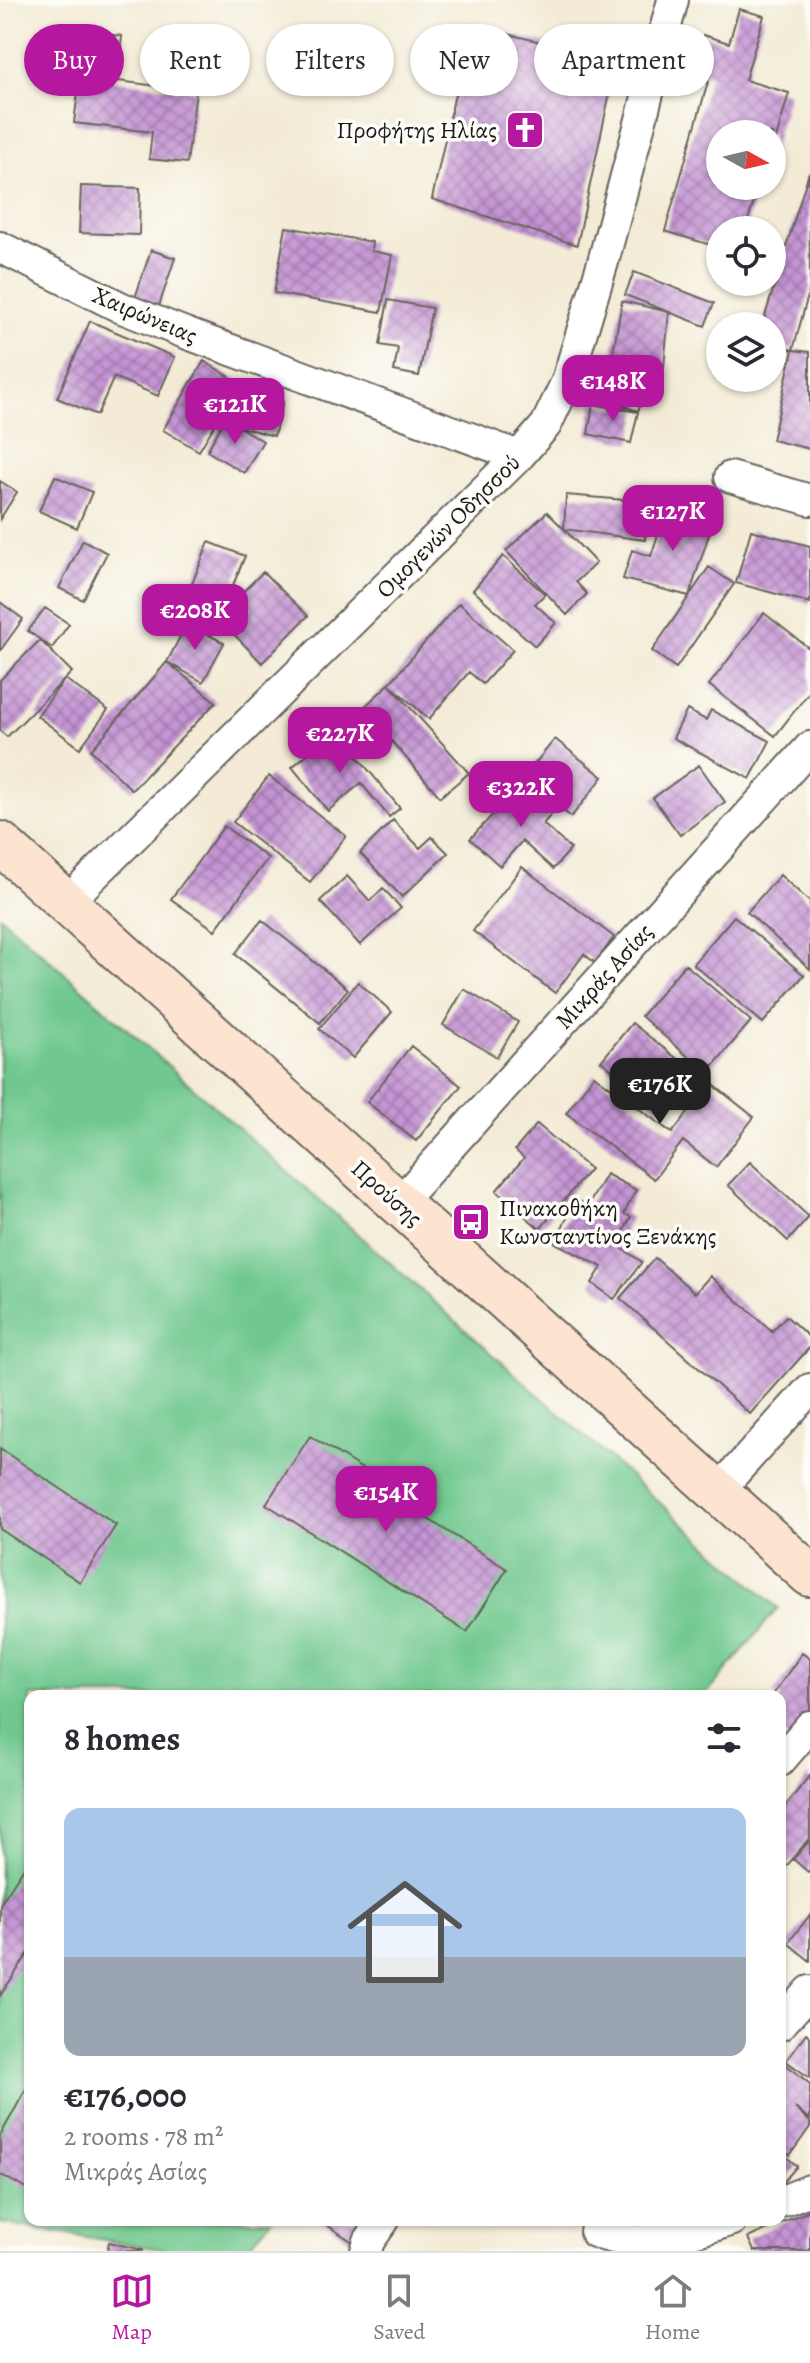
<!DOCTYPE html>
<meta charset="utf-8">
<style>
:root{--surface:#fff;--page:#f7f7f7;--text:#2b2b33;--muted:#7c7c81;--line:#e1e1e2;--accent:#b5179e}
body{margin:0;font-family:Alegreya,serif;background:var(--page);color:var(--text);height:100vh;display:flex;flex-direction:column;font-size:30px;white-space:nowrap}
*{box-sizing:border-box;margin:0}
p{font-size:26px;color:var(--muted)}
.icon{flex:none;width:44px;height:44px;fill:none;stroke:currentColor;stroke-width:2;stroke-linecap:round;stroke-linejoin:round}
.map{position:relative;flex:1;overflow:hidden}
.side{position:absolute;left:24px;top:1690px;width:762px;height:536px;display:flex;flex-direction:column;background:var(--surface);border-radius:16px;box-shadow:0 2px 6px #0004}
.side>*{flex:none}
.banner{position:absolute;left:24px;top:24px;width:762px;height:72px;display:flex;gap:16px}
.needle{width:52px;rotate:98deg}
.fabs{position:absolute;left:706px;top:120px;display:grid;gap:16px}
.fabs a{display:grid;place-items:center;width:80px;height:80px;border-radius:50%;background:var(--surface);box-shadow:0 2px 6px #0004;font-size:40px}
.price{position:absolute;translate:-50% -68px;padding:0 18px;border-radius:16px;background:var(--accent);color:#fff;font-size:26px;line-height:52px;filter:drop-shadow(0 2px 4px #0008)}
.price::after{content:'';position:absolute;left:50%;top:48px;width:24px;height:18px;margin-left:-12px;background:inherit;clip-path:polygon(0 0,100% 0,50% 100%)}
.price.selected{background:#222;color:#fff}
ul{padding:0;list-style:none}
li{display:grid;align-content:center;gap:16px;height:424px;padding:0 40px}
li+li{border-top:2px solid var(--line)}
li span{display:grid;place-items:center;height:248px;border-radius:16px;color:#555}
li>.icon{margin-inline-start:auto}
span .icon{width:144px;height:144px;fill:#fffc;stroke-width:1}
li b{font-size:34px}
h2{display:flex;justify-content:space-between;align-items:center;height:96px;padding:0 40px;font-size:34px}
.chip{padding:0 28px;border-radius:36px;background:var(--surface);box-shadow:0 2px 6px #0004;font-size:28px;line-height:72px}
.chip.selected{background:var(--accent);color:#fff}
.menu{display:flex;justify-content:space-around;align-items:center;height:112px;border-top:2px solid var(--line);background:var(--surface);font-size:22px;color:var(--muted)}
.menu a{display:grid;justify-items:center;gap:4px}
.menu .selected{color:var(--accent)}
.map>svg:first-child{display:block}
</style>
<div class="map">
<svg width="810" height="2251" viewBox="0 0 810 2251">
<defs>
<pattern id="building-cross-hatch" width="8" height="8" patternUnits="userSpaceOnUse" patternTransform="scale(2)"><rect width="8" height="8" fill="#c594d4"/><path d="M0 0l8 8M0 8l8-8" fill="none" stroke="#9f78ab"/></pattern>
</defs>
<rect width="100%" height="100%" fill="#fdfcf7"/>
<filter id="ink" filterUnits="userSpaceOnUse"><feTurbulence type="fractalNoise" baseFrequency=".0125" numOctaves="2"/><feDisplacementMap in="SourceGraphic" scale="16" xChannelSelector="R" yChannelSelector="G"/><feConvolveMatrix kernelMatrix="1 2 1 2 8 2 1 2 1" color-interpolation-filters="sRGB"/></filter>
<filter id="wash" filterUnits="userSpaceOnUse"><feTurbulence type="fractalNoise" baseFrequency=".006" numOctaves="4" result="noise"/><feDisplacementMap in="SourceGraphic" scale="32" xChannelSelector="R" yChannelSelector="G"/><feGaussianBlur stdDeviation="1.8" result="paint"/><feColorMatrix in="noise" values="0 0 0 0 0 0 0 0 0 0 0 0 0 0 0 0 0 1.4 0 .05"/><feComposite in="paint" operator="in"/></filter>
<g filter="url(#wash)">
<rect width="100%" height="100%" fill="#f3ebd6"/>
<path fill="#70c88e" stroke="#467255" stroke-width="2" d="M0,916L778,1608L705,1696H30V2220H271L245,2251H173L0,2223Z"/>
<g id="blocks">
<path fill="url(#building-cross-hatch)" d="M739,9L764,16L745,80L789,93L773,149L772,134H720V186L758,188L745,230H720V248L665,231L710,75L693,70L703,35L729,43Z
M470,25L617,60L577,245L432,199Z
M72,31L122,36L118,75L69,70Z
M80,76L196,91L187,163L149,159L152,132L74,123Z
M809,172L810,288L793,350L772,344V326H762Z
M81,186L140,188L139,235L79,233Z
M286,227L372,242L371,251L392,255L381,312L274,293Z
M151,250L175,258L158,309L134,301Z
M634,272L714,303L705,326L669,312L664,367L612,359L622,301L669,312L625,295Z
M388,300L432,308L419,376L394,371L398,348L380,345Z
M90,321L175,357L158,396L114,377L97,415L57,398Z
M793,350L810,352V449L772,440Z
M204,361L240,383L199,451L163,430Z
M624,366L652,376L638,411L611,402Z
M247,393L283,402L274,436L237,426Z
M593,404L638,412L631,443L588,434Z
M225,419L263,441L244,473L207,451Z
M55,476L92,492L77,528L39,511Z
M0,481L17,492L0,519Z
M566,495L648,502L645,540L564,529L596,563L576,582L587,594L567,615L506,551L547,512L564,529Z
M668,504L714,519L689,596L623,579L632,550L651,556Z
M751,530L810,546V603L736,583Z
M83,540L107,553L83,600L59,588Z
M209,542L245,556L227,600L191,586Z
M503,556L545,594L535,604L556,623L535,646L473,590Z
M709,567L734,584L676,668L652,651Z
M263,572L308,616L262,663L217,617Z
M0,602L23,619L0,651Z
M459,603L513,650L483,684L469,672L429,719L389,684L469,773L440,797L363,708L389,684Z
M45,608L69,624L52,648L28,631Z
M764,613L810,649V691L775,736L709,685Z
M187,623L224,643L203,682L167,662Z
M40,640L72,672L65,679L108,710L80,748L37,716L65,679L7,737L0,731V680Z
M167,662L216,702L132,790L91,750Z
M687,710L706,720L711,710L770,741L750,779L673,738Z
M336,731L400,808L389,817L361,783L328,811L292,767Z
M555,739L603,777L571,817L523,778Z
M699,765L725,802L680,835L653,798Z
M269,776L346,836L310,882L233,822Z
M524,781L556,809L543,824L571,849L553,869L522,841L500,866L470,839Z
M393,820L420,848L432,837L448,853L402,897L360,853Z
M224,826L268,858L215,930L171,899Z
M522,867L614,937L595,963L584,954L555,993L473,931Z
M780,875L810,902V969L747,912Z
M347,876L370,901L383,888L401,908L360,945L320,901Z
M734,916L804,975L763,1023L693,964Z
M262,920L348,989L320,1023L235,954Z
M685,964L751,1021L707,1073L641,1016Z
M358,982L392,1012L353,1058L319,1029Z
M464,989L518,1022L497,1057L443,1025Z
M632,1023L690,1069L660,1108L601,1061Z
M411,1046L461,1086L416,1141L367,1102Z
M594,1075L672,1133L711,1083L754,1117L716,1167L683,1141L654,1179L566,1113Z
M537,1124L590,1169L540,1229L496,1191L524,1158L515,1150Z
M750,1162L809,1217L788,1241L728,1185Z
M606,1174L636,1190L624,1214L631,1217L617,1245L642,1262L614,1299L592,1283L602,1267L554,1242L577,1200L588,1206Z
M655,1258L695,1293L710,1276L772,1331L786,1316L810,1338V1347L750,1414L620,1298Z
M310,1436L421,1506L417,1512L507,1569L467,1632L266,1504Z
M0,1449L116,1525L80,1582L0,1529Z
M802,1653L810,1659V1723L796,1743L780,1732V1696H772Z
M810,1775V1837L786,1867L780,1862V1813Z
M810,1840V1870L808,1872L793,1859Z
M27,1863L30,1866V1951L0,1996V1904Z
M810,1915V1961L788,1943Z
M806,2033L810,2037V2078L786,2061Z
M783,2062L810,2084V2119L795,2108L810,2122V2127L790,2155L780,2148V2066Z
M30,2082V2191L0,2174V2136Z
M780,2151L797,2166L780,2186Z
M810,2210V2251H754L748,2238Z
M319,2220H367L353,2242Z
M109,2242L142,2250V2251H107Z"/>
</g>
</g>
<g filter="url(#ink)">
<use href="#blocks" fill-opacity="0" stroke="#67645d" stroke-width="2"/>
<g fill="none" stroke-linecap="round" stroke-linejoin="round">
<defs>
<path id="street" d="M0,247L122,308L185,333L519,456
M730,477L810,500
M66,903L519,456L546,425L567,381L603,262L673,0
M398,1204L810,747
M718,1491L810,1389
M780,1761L810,1726
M780,2025L810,1991
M780,2202L810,2190
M595,2232C637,2251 690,2234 732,2220
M366,2251L369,2241L384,2220"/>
<path id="secondary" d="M0,843L810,1575"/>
</defs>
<use href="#street" stroke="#67645d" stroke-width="34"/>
<use href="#secondary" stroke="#67645d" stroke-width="46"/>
<use href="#street" stroke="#fff" stroke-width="30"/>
<use href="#secondary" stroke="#fde4d1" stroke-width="42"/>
</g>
</g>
<defs>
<symbol id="church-square" viewBox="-11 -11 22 22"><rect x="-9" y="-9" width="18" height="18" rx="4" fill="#b5179e" stroke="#fdfcf7"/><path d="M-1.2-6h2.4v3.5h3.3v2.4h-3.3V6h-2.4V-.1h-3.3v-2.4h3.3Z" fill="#fff"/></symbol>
<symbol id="bus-square" viewBox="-11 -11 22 22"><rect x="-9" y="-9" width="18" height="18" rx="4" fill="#b5179e" stroke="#fdfcf7"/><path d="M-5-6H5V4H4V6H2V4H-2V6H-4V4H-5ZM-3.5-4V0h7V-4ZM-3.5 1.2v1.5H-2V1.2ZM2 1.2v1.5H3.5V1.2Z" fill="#fff"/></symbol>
</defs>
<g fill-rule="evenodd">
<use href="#church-square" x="503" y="108" width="44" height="44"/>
<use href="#bus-square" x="449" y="1200" width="44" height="44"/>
</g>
<g text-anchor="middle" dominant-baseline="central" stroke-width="7" stroke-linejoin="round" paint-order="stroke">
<g font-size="24" fill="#1c1c1c" stroke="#fdfcf7" text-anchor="end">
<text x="497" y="130">Προφήτης Ηλίας</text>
<text x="499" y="1208" text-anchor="start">Πινακοθήκη<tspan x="499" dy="28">Κωνσταντίνος Ξενάκης</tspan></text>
</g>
<g font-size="24" fill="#1c1c1c" stroke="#fdfcf7">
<text transform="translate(145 315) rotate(23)">Χαιρώνειας</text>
<text transform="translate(448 526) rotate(-45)">Ομογενών Οδησσού</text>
<text transform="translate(604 976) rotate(-48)">Μικράς Ασίας</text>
<text transform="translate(387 1193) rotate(42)">Προύσης</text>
</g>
</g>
</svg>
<div class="fabs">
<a><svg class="needle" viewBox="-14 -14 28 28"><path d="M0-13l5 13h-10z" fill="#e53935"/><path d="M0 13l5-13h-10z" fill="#7c7c81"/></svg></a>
<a><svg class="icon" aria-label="locate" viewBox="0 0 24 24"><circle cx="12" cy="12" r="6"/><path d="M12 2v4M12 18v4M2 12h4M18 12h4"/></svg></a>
<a><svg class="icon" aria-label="layers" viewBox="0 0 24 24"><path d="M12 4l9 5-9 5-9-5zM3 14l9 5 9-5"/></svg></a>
</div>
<b class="price" style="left:613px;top:423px">€148K</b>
<b class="price" style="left:235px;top:446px">€121K</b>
<b class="price" style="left:673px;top:553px">€127K</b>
<b class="price" style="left:195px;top:652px">€208K</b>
<b class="price" style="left:340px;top:775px">€227K</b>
<b class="price" style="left:521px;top:829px">€322K</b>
<b class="price selected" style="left:660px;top:1126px">€176K</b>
<b class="price" style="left:386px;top:1534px">€154K</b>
<div class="banner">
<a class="chip selected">Buy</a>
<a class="chip">Rent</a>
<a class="chip">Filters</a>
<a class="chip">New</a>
<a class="chip">Apartment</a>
</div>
<section class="side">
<h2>8 homes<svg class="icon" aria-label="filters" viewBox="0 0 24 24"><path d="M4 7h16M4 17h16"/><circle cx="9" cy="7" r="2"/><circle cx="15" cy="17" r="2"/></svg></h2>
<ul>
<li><span style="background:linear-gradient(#a9c7e8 60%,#9aa5b1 0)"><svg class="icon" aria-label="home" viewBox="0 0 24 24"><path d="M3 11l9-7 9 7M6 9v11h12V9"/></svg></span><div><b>€176,000</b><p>2 rooms · 78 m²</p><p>Μικράς Ασίας</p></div></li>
</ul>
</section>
</div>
<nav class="menu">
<a class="selected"><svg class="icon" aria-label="map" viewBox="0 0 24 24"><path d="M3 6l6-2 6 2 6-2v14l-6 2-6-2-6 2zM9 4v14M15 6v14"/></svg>Map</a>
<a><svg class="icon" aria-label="saved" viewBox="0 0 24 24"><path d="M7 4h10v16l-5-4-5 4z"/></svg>Saved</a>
<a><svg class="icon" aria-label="home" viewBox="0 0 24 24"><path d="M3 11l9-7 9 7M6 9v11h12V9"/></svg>Home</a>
</nav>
